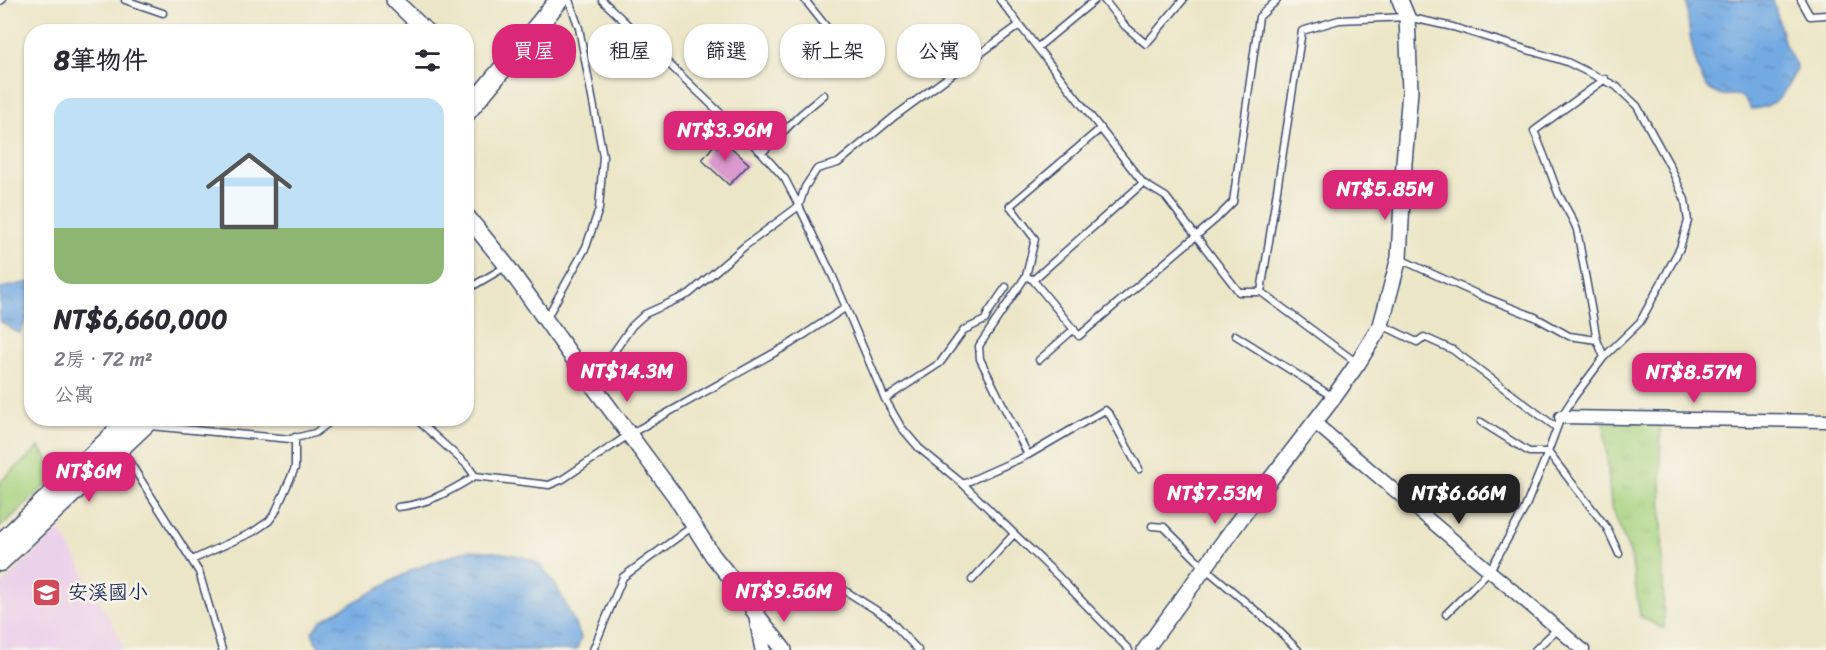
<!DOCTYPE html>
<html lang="zh-TW">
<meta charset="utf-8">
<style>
:root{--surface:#fff;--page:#f7f7f7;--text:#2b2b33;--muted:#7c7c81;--line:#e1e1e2;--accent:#db2777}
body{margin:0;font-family:Sriracha,"LXGW WenKai TC",sans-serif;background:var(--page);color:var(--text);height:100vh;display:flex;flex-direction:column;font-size:22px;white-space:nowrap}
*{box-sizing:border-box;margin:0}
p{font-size:20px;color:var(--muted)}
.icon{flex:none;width:33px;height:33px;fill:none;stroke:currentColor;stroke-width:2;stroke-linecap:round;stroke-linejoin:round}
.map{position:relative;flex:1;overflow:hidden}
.drawer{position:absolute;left:24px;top:24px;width:450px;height:402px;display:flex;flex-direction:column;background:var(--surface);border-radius:24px;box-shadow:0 2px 4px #0004}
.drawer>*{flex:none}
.top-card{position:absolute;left:492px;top:24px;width:570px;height:54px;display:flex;gap:12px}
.price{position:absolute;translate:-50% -51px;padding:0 14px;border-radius:12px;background:var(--accent);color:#fff;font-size:20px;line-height:39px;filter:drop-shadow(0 2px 3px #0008)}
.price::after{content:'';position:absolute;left:50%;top:36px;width:18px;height:14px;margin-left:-9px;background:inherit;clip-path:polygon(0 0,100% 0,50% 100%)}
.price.on{background:#222;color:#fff}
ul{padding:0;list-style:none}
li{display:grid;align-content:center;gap:12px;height:318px;padding:0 30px}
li+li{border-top:2px solid var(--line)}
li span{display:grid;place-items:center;height:186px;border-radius:18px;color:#555}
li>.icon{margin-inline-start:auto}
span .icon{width:108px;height:108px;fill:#fffc;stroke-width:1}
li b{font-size:26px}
h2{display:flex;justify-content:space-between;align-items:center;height:72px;padding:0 30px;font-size:26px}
.tag{padding:0 21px;border-radius:24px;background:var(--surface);box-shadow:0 2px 4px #0004;font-size:21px;line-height:54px}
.tag.on{background:var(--accent);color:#fff}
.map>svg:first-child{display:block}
</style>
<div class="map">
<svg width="1826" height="650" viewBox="0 0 1826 650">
<defs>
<pattern id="grass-tufts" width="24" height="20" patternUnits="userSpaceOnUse" patternTransform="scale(1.5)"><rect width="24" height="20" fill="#a7d380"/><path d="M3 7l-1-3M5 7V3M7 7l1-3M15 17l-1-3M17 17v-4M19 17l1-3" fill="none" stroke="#8fb571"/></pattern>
<pattern id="water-ripples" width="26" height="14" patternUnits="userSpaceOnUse" patternTransform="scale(1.5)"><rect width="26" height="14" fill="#73aae2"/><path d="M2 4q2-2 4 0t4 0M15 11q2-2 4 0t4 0" fill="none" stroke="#5e8bba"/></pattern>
</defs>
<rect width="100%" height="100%" fill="#f7f3e8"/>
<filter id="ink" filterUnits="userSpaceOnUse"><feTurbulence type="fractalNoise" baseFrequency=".0167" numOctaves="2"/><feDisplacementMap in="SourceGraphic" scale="12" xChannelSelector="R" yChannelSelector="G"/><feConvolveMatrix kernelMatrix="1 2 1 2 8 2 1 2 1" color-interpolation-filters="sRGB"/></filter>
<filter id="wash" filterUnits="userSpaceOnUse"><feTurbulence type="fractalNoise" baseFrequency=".008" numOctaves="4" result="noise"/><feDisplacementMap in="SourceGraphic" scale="24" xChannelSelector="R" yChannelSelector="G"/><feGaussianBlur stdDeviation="1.35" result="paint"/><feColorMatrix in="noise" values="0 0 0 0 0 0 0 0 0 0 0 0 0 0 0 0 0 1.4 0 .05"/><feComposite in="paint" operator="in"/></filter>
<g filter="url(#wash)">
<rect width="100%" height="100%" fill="#ece6c8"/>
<path fill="#ecd1ea" d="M60,529L124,645L122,650H0V586Z"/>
<path fill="url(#grass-tufts)" stroke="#61816f" stroke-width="1.5" d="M1604,421L1660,422L1664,629L1640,616L1631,556L1611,505Z"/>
<path fill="#a7d380" stroke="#61816f" stroke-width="1.5" d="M39,447L59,474L0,527V482Z"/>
<path fill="url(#water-ripples)" stroke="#476ca0" stroke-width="1.5" d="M1687,0H1773L1785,45L1797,68C1786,90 1779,108 1751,109C1739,86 1733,100 1715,93C1694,84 1687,21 1687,0Z
M31,282V311L19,334L0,321V288Z
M468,550C484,551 520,553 534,561C555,574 570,615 581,637L577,650H323L316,642L312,632L322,620L414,569Z"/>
<g id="blocks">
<path fill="#db99ce" d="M723,140L749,164L729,185L702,160L714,145L717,147Z"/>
</g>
</g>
<g filter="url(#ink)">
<use href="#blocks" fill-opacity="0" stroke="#3a4a6e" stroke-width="1.5"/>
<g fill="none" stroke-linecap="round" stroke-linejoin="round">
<defs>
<path id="service" d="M125,0L163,13
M602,0L762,153L785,179L799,206L833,277L885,399L901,427L919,448L963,484L1059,577L1129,650
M805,0L836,39
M1000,0L1143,183L1166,197L1239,292H1261L1357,363
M1104,0L1125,26L1146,44L1183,0
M1801,0L1810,16L1826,15
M0,1L2,0
M1038,47L1095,0
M762,153L800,115L824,95
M1143,183L1033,280L1079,336L1216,219L1233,202L1259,17L1277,0
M1400,259L1479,295L1535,317L1569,336L1597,340
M1026,276L1035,239L1010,206L1101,128
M466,290L507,266
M1261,292L1302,31L1339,20L1407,17L1453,27L1567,62L1616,86L1637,106L1670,166L1685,200L1688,221L1680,248L1640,322L1604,357L1574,397L1561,417L1548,452L1525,508L1490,570L1446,614
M546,319L586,247L599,209L603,156L579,28L569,0
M1382,325L1417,342L1424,337L1453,350L1557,428
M1235,335L1333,397
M1604,357L1597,340L1577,230C1572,216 1564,206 1558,193C1550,172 1543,151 1534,131L1605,79
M1039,360L1074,329
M588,378L609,359L632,326L645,314L689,294L745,246L799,206L805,187L817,169L838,163L895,116L1018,26
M885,399L940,363L964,330L985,320L988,313L1006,287
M415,418L467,465L475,476L549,485L563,479L630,434L790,344L845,308
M1481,422L1529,452H1548L1607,528L1619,554
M150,426L291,439L315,433L335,418
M122,450L199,572L222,650
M1028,455L980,359L979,346L1026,276L1033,280
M963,484L1028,455L1105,410L1110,415L1139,469
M398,507C428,504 449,492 475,476
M1152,526L1164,527L1205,568L1273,625L1298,650
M192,560L253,532L269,521L275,513L295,468V437
M972,580L1014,534
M752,603L828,580L887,617L918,650
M593,650L623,577L693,526
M1535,650L1557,629"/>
<path id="minor" d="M1561,417L1826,421
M1315,423L1583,650"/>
<path id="tertiary" d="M394,0L427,32
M466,215L507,266L588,379L675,496L713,556L751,603L753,610L784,650
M757,618L763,650
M1145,650L1243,515L1334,397L1358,363L1381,325L1399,258L1404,163L1410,91L1407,17L1400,0"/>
<path id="secondary" d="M466,113L559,0
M0,544L131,418
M0,562L152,418"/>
</defs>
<use href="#service" stroke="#3a4a6e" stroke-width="9"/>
<use href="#minor" stroke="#3a4a6e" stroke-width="15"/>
<use href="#tertiary" stroke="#3a4a6e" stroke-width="18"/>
<use href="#secondary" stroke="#3a4a6e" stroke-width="21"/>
<use href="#service" stroke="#fff" stroke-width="6"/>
<use href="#minor" stroke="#fff" stroke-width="12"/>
<use href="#tertiary" stroke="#fff" stroke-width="15"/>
<use href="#secondary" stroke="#fff" stroke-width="18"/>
</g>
</g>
<defs>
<symbol id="school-square" viewBox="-11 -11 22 22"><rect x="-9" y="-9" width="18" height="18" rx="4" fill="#d1495b" stroke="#f7f3e8"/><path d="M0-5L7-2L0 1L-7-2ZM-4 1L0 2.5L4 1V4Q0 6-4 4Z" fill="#fff"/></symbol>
</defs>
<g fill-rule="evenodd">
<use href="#school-square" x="30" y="576" width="33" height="33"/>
</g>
<g text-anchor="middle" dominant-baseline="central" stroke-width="5" stroke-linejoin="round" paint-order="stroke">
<g font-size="20" fill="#1b2f5e" stroke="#f7f3e8" text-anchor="start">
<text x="68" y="592">安溪國小</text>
</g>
</g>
</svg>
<b class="price" style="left:725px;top:162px">NT$3.96M</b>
<b class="price" style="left:1385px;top:221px">NT$5.85M</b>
<b class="price" style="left:627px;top:403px">NT$14.3M</b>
<b class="price" style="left:1694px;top:404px">NT$8.57M</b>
<b class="price" style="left:89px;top:503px">NT$6M</b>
<b class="price" style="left:1215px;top:525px">NT$7.53M</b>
<b class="price on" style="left:1459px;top:525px">NT$6.66M</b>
<b class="price" style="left:784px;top:623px">NT$9.56M</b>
<div class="top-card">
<a class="tag on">買屋</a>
<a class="tag">租屋</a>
<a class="tag">篩選</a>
<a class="tag">新上架</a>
<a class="tag">公寓</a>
</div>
<section class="drawer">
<h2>8筆物件<svg class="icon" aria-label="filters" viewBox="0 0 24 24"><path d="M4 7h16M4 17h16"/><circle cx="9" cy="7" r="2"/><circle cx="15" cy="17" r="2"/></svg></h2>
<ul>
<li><span style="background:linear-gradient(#bfe0f5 70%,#8fb573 0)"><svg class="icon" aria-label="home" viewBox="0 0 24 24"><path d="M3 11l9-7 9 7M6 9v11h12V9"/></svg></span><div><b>NT$6,660,000</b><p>2房 · 72 m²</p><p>公寓</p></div></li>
</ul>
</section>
</div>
